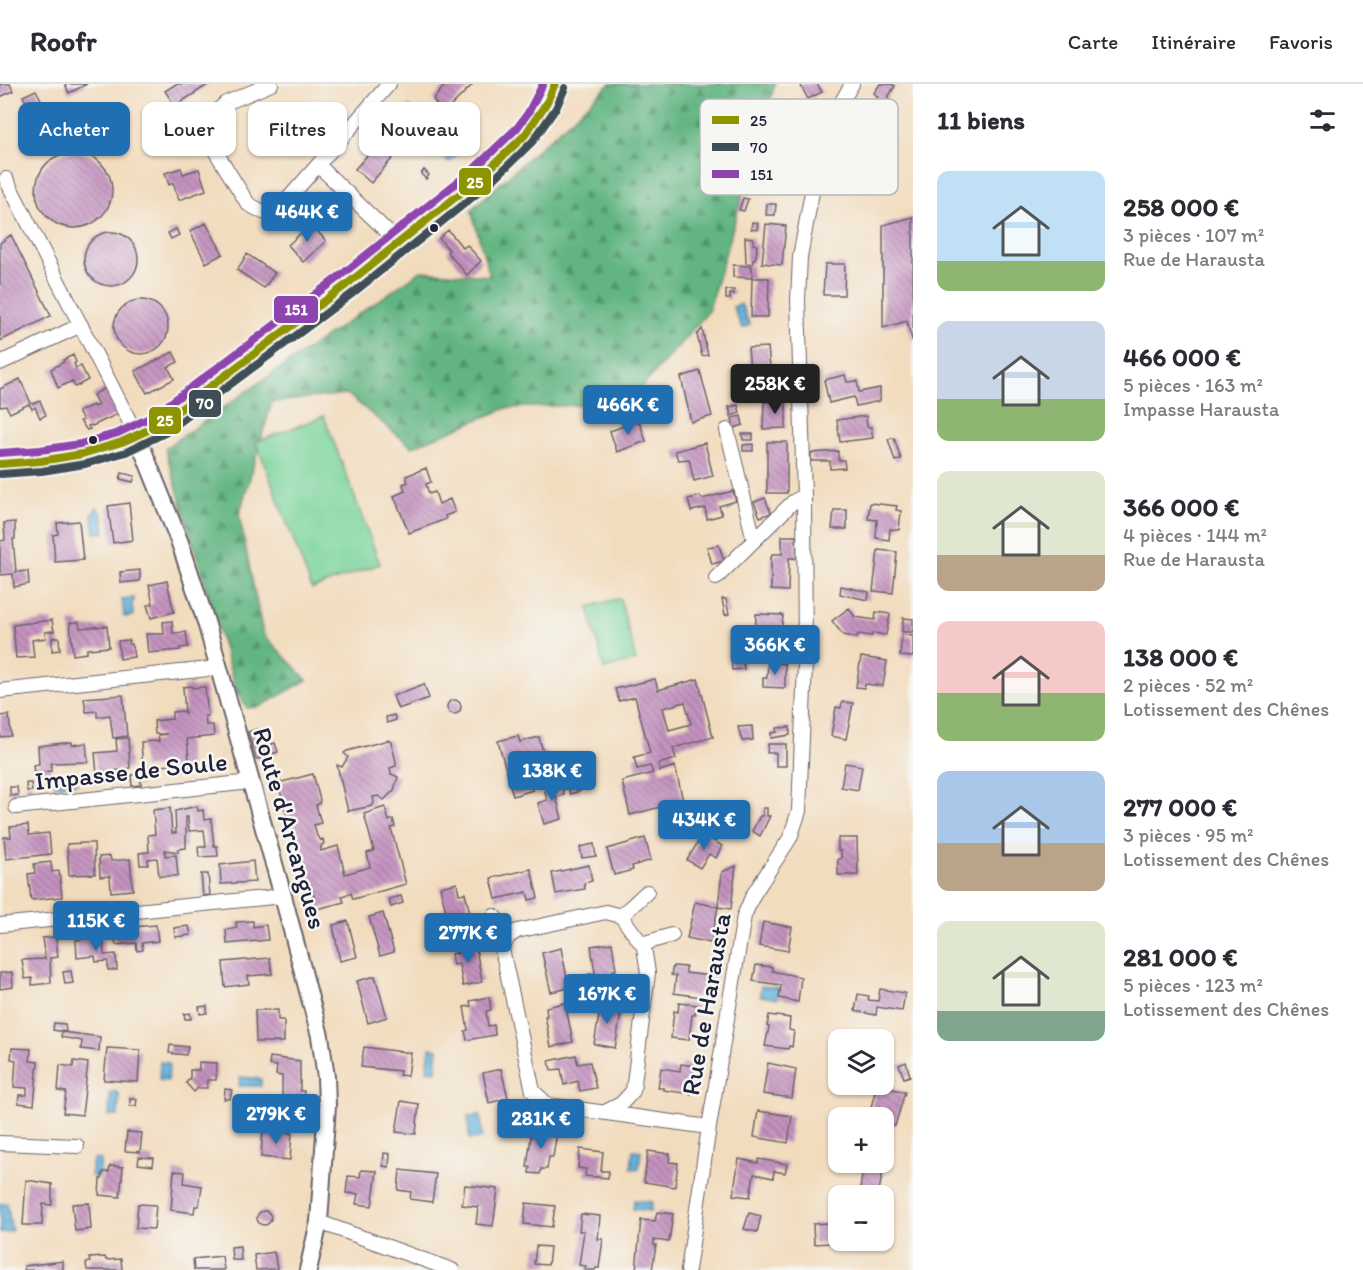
<!DOCTYPE html>
<html lang="fr">
<meta charset="utf-8">
<style>
:root{--surface:#fff;--page:#f7f7f7;--text:#2b2b33;--muted:#7c7c81;--line:#e1e1e2;--accent:#1f6fb2}
body{margin:0;font-family:Itim,sans-serif;background:var(--page);color:var(--text);height:100vh;display:flex;flex-direction:column;font-size:22px;white-space:nowrap}
*{box-sizing:border-box;margin:0}
p{font-size:20px;color:var(--muted)}
.icon{flex:none;width:33px;height:33px;fill:none;stroke:currentColor;stroke-width:2;stroke-linecap:round;stroke-linejoin:round}
.map{position:relative;flex:1;overflow:hidden}
.sheet{display:flex;flex-direction:column;background:var(--surface);width:450px}
.sheet>*{flex:none}
.top-card{position:absolute;left:18px;top:18px;width:570px;height:54px;display:flex;gap:12px}
.buttons{position:absolute;left:828px;top:945px;display:grid;gap:12px}
.buttons a{display:grid;place-items:center;width:66px;height:66px;border-radius:12px;background:var(--surface);box-shadow:0 2px 4px #0004;font-size:30px}
.price{position:absolute;translate:-50% -51px;padding:0 14px;border-radius:6px;background:var(--accent);color:#fff;font-size:20px;line-height:39px;filter:drop-shadow(0 2px 3px #0008)}
.price::after{content:'';position:absolute;left:50%;top:36px;width:18px;height:14px;margin-left:-9px;background:inherit;clip-path:polygon(0 0,100% 0,50% 100%)}
.price.active{background:#222;color:#fff}
ul{padding:0;list-style:none}
li{display:flex;align-items:center;gap:18px;height:150px;padding:0 24px}
li span{display:grid;place-items:center;flex:none;width:168px;height:120px;border-radius:12px;color:#555}
li>.icon{margin-inline-start:auto}
span .icon{width:72px;height:72px;fill:#fffc;stroke-width:1}
li b{font-size:26px}
h2{display:flex;justify-content:space-between;align-items:center;height:72px;padding:0 24px;font-size:26px}
.pill{padding:0 21px;border-radius:12px;background:var(--surface);box-shadow:0 2px 4px #0004;font-size:21px;line-height:54px}
.pill.active{background:var(--accent);color:#fff}
header{display:flex;align-items:center;gap:36px;box-sizing:border-box;height:84px;padding:0 30px;background:var(--surface);border-bottom:2px solid var(--line)}
header strong{font-size:28px}
nav{display:flex;gap:33px;margin-inline-start:auto;font-size:21px}
main{display:flex;flex:1;min-height:0}
.map>svg:first-child{display:block}
</style>
<header>
<strong>Roofr</strong>
<nav><a>Carte</a><a>Itinéraire</a><a>Favoris</a></nav>
</header>
<main>
<div class="map">
<svg width="913" height="1186" viewBox="0 0 913 1186">
<defs>
<pattern id="forest-firs" width="22" height="20" patternUnits="userSpaceOnUse" patternTransform="scale(1.5)"><rect width="22" height="20" fill="#62b582"/><path d="M5 1l3.5 6h-7zM16 11l3.5 6h-7z" fill="#50936c"/></pattern>
<pattern id="water-ripples" width="26" height="14" patternUnits="userSpaceOnUse" patternTransform="scale(1.5)"><rect width="26" height="14" fill="#5fb1da"/><path d="M2 4q2-2 4 0t4 0M15 11q2-2 4 0t4 0" fill="none" stroke="#4e90b2"/></pattern>
<pattern id="building-back-hatch" width="6" height="6" patternUnits="userSpaceOnUse" patternTransform="scale(1.5)"><rect width="6" height="6" fill="#c593c0"/><path d="M-1 5l2 2M0 0l6 6M5-1l2 2" fill="none" stroke="#a0789d"/></pattern>
</defs>
<rect width="100%" height="100%" fill="#f6f6f2"/>
<filter id="ink" filterUnits="userSpaceOnUse"><feTurbulence type="fractalNoise" baseFrequency=".0167" numOctaves="2"/><feDisplacementMap in="SourceGraphic" scale="12" xChannelSelector="R" yChannelSelector="G"/><feConvolveMatrix kernelMatrix="1 2 1 2 8 2 1 2 1" color-interpolation-filters="sRGB"/></filter>
<filter id="wash" filterUnits="userSpaceOnUse"><feTurbulence type="fractalNoise" baseFrequency=".008" numOctaves="4" result="noise"/><feDisplacementMap in="SourceGraphic" scale="24" xChannelSelector="R" yChannelSelector="G"/><feGaussianBlur stdDeviation="1.35" result="paint"/><feColorMatrix in="noise" values="0 0 0 0 0 0 0 0 0 0 0 0 0 0 0 0 0 1.4 0 .05"/><feComposite in="paint" operator="in"/></filter>
<g filter="url(#wash)">
<rect width="100%" height="100%" fill="#f2dcbe"/>
<path fill="url(#forest-firs)" stroke="#426c5e" stroke-width="1.5" d="M610,0H775L708,228L628,319L506,324L412,363L347,310L272,318L239,431L263,550L307,596L259,623L247,624L237,610L165,364L421,187L490,192L471,126Z"/>
<path fill="#78d39a" stroke="#4d7a6a" stroke-width="1.5" d="M324,332L380,480L312,505L256,358Z
M620,514L636,576L604,585L588,523Z"/>
<path fill="url(#water-ripples)" stroke="#406a8a" stroke-width="1.5" d="M441,55L457,70L449,78L433,63Z
M741,220L750,241L742,244L733,223Z
M97,424L102,429L105,448L95,449L92,430Z
M134,514V517L132,518L133,532L124,533L122,515Z
M76,689L77,699L55,701L54,691Z
M761,902L779,904L777,915L760,912Z
M430,964L438,965L436,987L427,986Z
M160,978L169,979L168,997L159,996Z
M240,993L261,995V1002H239Z
M114,1007L119,1010L118,1032H109L110,1009Z
M481,1031L482,1054L469,1055L468,1032Z
M633,1066L641,1067L639,1085L631,1084Z
M93,1075L101,1076L99,1093L91,1092Z
M634,1116L652,1118L651,1127L633,1125Z
M7,1119L12,1147L0,1149V1120Z"/>
<g id="blocks">
<path fill="url(#building-back-hatch)" fill-rule="evenodd" d="M0,0H10L13,7L0,13Z
M65,0H87L69,9Z
M176,0H209L175,22L165,7Z
M446,0H473L445,28L449,32L443,39L456,51L450,56L437,44L420,63L392,37L409,21L425,36L438,22L433,16Z
M800,0H817L822,8L808,15Z
M880,0H891L895,2L887,15L892,19L883,33L870,25L878,13L874,9Z
M36,6L46,25L49,23L52,28L48,30L56,46L53,48L55,54L42,60L23,20L26,18L23,12Z
M179,40L180,65L160,66L159,57H149V41Z
M382,55L397,69L371,99L355,85Z
M36 106a38 38 0 1 1 76 0a38 38 0 1 1-76 0Z
M181,84L183,90L199,85L206,106L179,116L173,99L169,101L165,89Z
M424,86L429,91L426,95L421,90Z
M743,114L748,115L744,127L739,126Z
M767,120H776L775,131H766Z
M913,133V256H912L907,237L883,244V141Z
M752,138L758,139L757,146L751,145Z
M206,139L223,170L206,179L190,147Z
M311,140L326,157L303,178L288,161Z
M766,140L786,142L782,181L762,179Z
M176,145L179,151L171,155L168,149Z
M448,146L463,164L467,161L481,177L467,191L447,168L449,166L439,154Z
M84 175a27 27 0 1 1 54 0a27 27 0 1 1-54 0Z
M11,151L51,232L0,257V159Z
M745,153L753,154V160L757,161L756,173L753,176V180L746,179Z
M247,170L275,189L264,204L237,186Z
M825,180H845L844,211H823Z
M733,181L752,182V194L733,193Z
M752,194H769L768,233H751Z
M726,206H734V210H730V215H726Z
M114 243a27 27 0 1 1 54 0a27 27 0 1 1-54 0Z
M702,245L708,271L702,272L697,251Z
M768,263L771,293L751,295L748,264Z
M173,268L178,278L168,283L174,295L147,309L135,287Z
M73,271L76,278L74,280L76,284L81,282L88,296L75,303L72,297L58,304L51,285L64,278L63,276Z
M700,287L712,332L691,338L681,293Z
M845,291L847,298L857,297L859,308L880,304V317L856,322L854,313L829,319L824,296Z
M20,295L31,319L33,320L40,317L46,331L40,334L35,323L32,325L29,320L10,329L6,322L0,323V305Z
M105,304L118,330L92,342L91,341L88,342L90,345L87,346L80,337L83,336L78,328L93,321L94,323L98,321L93,311Z
M764,318H786V344L763,345Z
M738,321L740,329L731,332L729,323Z
M741,332L743,341L734,344L732,334Z
M866,332L867,343H871L873,354L840,358L837,336Z
M639,337L646,357L617,368L610,347Z
M742,350H753V356H743Z
M894,354L901,375L895,377L888,355Z
M767,358H787V409H767Z
M705,359L713,392L694,397L689,375L678,376L675,367Z
M753,360V367H743V361Z
M838,367V376H844L845,384L830,385V377H811V369Z
M426,384L431,398L426,400L429,410L435,408L439,420L450,415L455,428L445,432L446,435L409,449L394,412L405,407L403,400L408,398L406,392Z
M122,389L135,392L133,398L120,395Z
M733,407L736,417L719,422L722,431L707,435L705,424L691,427L688,415L700,412L702,415Z
M765,414L771,429L760,433L754,418Z
M129,419L133,456L113,459L108,422Z
M870,419L897,422L896,426L901,427L899,446L890,445L889,456L876,454L877,436L868,435Z
M834,426H847V445H832Z
M79,437L83,476L55,478L53,451L58,450L57,439Z
M15,438V455H13L16,488L28,487L29,500L14,503L13,490L0,491V457L5,456L4,439Z
M782,452H796L797,474H789L788,507L771,506V474L772,470H782Z
M719,461L724,477L712,480L707,463Z
M878,466L897,468L893,509L873,507Z
M140,486V497L121,499L120,488Z
M167,497L174,528L151,534L147,521L153,520L149,501Z
M841,502L869,508L868,516L840,510Z
M722,515H726L729,530L725,531Z
M849,524L855,533L875,536L876,528L890,530L886,551L873,549L872,552L858,550L857,554L843,551L832,537Z
M756,530L783,531L782,543L777,542V559L755,558Z
M903,534L913,535V548H902Z
M52,536L54,547L45,548L46,554L32,556L34,573L16,574L13,541Z
M172,537L173,549L186,548L188,563L180,564V566L148,569L146,550H164L163,538Z
M79,538L80,544L107,542L109,563L87,565V569L73,571L70,539Z
M902,551L913,552V573L900,572Z
M59,553L60,566L52,567V554Z
M129,556V560H132L134,573L120,575L118,557Z
M742,571L744,585L732,586L731,573Z
M861,573L887,577L883,602L865,600L864,604L856,603Z
M768,577L785,580V604L763,603V594H767Z
M655,595L658,606L698,595L713,653L673,664L676,675L658,680L660,687L675,682L683,717L630,731L622,697L653,689L650,682L637,685L634,673L650,669L635,613L619,617L615,605ZM685,618L691,640L669,646L663,624Z
M424,600L429,614L398,625L393,612Z
M192,602V604L205,603L208,632H205L206,641H213L214,652L187,655L190,686L170,687V681L143,684L141,658L159,657L158,651L167,650H155L154,637L172,635V628L183,627L185,629L183,603Z
M123,611L127,652L113,654L110,631L97,633V627L86,628L84,614Z
M447 623a7 7 0 1 1 14 0a7 7 0 1 1-14 0Z
M842,618L853,619L846,655L831,652L836,623L841,624Z
M9,631L11,652L0,653V632Z
M394,631L396,636L387,639L386,633Z
M752,642L753,656L742,657L738,643Z
M790,643V651L771,654V649L777,648V644Z
M257,645L265,673L256,675L248,648Z
M266,648L272,660L275,659L278,668L266,672L260,650Z
M518,652L520,658L539,653L543,668L547,667L549,673L545,674V678L538,680L542,693L531,696L533,706L513,712L498,657Z
M128,654L130,684L97,690L95,669L117,667L116,655Z
M388,656L391,658L396,678V682L390,684L391,690L398,693L394,706L384,716L378,712L373,713L374,719L372,722L348,727L337,681L342,683L348,673L344,669L347,667Z
M72,658V661L86,659L88,678L51,679V687L34,689L33,681L39,680L38,662Z
M768,660H786V682H776V669H767Z
M845,679L862,682L858,706L841,703Z
M575,687L580,707L570,710L565,690Z
M141,690V701L132,702L131,691Z
M313,690L320,716L319,720L316,721L321,739L314,741L317,752L321,756L323,755L324,759L321,762V767L338,762L345,790L370,783L367,769L374,767L364,730L385,723L389,737L393,735L395,743L391,744L406,800L353,815L351,809L342,812L344,818L317,825L311,801L306,802L278,699Z
M559,691L564,711L556,713L562,735L544,740L538,719L547,716L544,703L552,701L550,694Z
M26,699H31L32,707H27Z
M10,703H17L18,711L10,712Z
M197,722L198,727L203,726L204,736L211,735L214,762H217L218,772L199,773L198,763H206L204,746L189,747L188,733H186V764L178,765V768L165,766V772L176,771L178,792H159L157,774L148,775V781H140L139,769L149,768L148,751L155,750L153,726L170,724L172,749H176L175,727Z
M763,724H767V732H770L760,752L752,747L760,732H763Z
M28,741L29,751L49,749L51,770L6,775L4,753H11L10,743Z
M703,750L722,762L716,774L709,770L700,784L687,776Z
M645,754L651,776L632,782L633,786L614,791L607,765Z
M838,754H857L858,791H838V775H841V767H838Z
M85,759H94L95,790L69,791L67,760Z
M594,760L596,772L582,774L580,763Z
M110,772L111,777L130,775L133,806L111,808L110,792L100,793L99,773Z
M253,777L255,798L221,800L220,781Z
M51,778L52,788L59,787L62,813L31,816L28,790L35,789L34,780Z
M589,781L592,797L584,799L585,805L556,810L552,789Z
M736,782L731,825L718,823L722,788Z
M531,785L538,814L529,816L527,808L496,815L491,794Z
M201,790H208L210,811L203,812Z
M457,799L459,810L465,809L472,837L450,843L440,803Z
M401,812L403,819L391,823L389,815Z
M695,818L718,823L711,859L687,854Z
M383,829L394,868L380,872L369,833Z
M253,837V843L266,841L268,856L227,860L226,846L237,844L236,838Z
M348,837L357,873L340,877L333,841Z
M763,838L792,843L788,867L759,862Z
M133,840V843L156,841L158,857L142,859L143,866L137,867L136,859L116,861L114,848H121L120,844L128,843V841Z
M189,842L191,851L175,853L174,844Z
M56,853L58,873L50,874L51,899L32,901V894L25,895L22,876L45,875L42,854Z
M103,853L104,871L116,870L117,886H108V877L96,878L95,872L77,874L76,856Z
M475,859L482,898L463,902L459,880L453,881L451,870L457,869V863Z
M612,859L616,886H613L615,896L582,902L580,892L595,889L591,862Z
M561,864L569,904L551,908L542,869Z
M270,874L272,890L248,892L249,900L225,903L223,878Z
M756,881L772,883V887L801,893L798,918L779,914L781,901L753,897Z
M673,882L686,883V889L711,892L708,914L674,909L676,892L671,891Z
M71,887L73,899L65,900L63,888Z
M12,888L13,903L0,905V889Z
M375,892L387,933L368,939L357,897Z
M880,905L905,909L902,927L877,923L876,931L855,927L858,910L869,912L868,916L878,917Z
M489,913L491,926L486,927L488,942L494,941L495,951L467,956L465,947L468,946L464,923L471,922L470,917Z
M595,917L615,921L614,928L621,930L615,964L594,960L600,926L593,925Z
M565,919L573,958L551,963L545,932H547L546,923Z
M679,919L697,921L695,931H692L689,956L671,954L674,927L678,928Z
M207,922V929L200,930L199,923Z
M255,926H278V936H284V958H256Z
M190,929L191,935H185L184,930Z
M769,931L790,934L789,946L794,947L792,963L789,962L788,965L765,962L769,943L767,942Z
M54,939L65,940L66,948L53,946Z
M62,948L100,953L99,967L81,965L82,957L61,953Z
M170,961L188,963L186,971L169,969Z
M364,963L411,969L408,992L399,991L400,987L361,983Z
M12,964L31,965L30,977L38,978L34,1021L18,1019L19,1011H27V1004L14,1003L16,976L11,975Z
M107,964L140,966L138,998L104,996Z
M576,971L578,980L590,978L596,1004L580,1007L578,997L564,1001L561,985L551,986L549,977Z
M270,973L300,977V1007H304L303,1015H299V1023L282,1022V992L276,991L277,982L269,981Z
M74,977L88,979L82,1031L63,1029L66,1008L58,1007L60,981L73,983Z
M199,978L217,979L216,996H207V1004H198L194,1008L186,999L190,994V986H199Z
M906,978L910,992L904,994L899,981Z
M768,979L796,985L792,1014L763,1010Z
M681,980L694,982L691,1010L663,1006L664,1004H658L661,984L680,987Z
M501,985L508,1014L489,1019L483,989Z
M877,1001L905,1008L895,1042L884,1039V1034H868Z
M225,1005L232,1006L230,1015H224Z
M130,1015H137L136,1022H130Z
M401,1017L419,1020L416,1050L396,1048Z
M758,1027L792,1032L788,1059L754,1053Z
M239,1028L292,1034L291,1042L238,1035Z
M532,1045L557,1048L553,1073H549L547,1085H541L540,1090L529,1089L530,1083H527Z
M263,1046L292,1049L290,1076L261,1073Z
M127,1048L142,1049L140,1068L125,1067Z
M580,1065L603,1068L601,1087H609L608,1094L585,1092L586,1085L578,1084Z
M648,1067L670,1070L669,1078L678,1079L675,1103L644,1098Z
M384,1069L390,1070L389,1083L383,1082Z
M884,1071H886L878,1112H859L864,1078H884Z
M139,1073L154,1074L153,1082L138,1080Z
M739,1075L758,1079L759,1075L787,1080L785,1089L774,1087L773,1094L754,1090L750,1113L733,1111Z
M110,1082L123,1083L120,1113L99,1111L100,1095H102L103,1088H109Z
M361,1086L377,1087L372,1122L356,1120L358,1110L346,1109L348,1092L360,1093Z
M400,1086L436,1090L432,1118L410,1115L411,1108L398,1106Z
M174,1087L185,1088L184,1099L202,1102L199,1122H195L194,1129L171,1126Z
M26,1096L52,1100V1121L43,1120L42,1141H23Z
M465,1101L498,1105L493,1142L476,1140L478,1123L462,1121Z
M89,1119L91,1145L75,1147L72,1120Z
M526,1119L555,1122L552,1143L524,1140Z
M138,1120L156,1121L154,1145L136,1144Z
M257 1134a7 7 0 1 1 14 0a7 7 0 1 1-14 0Z
M657,1128L673,1130L669,1158L654,1156V1161H656L652,1186H636L641,1136L655,1137Z
M749,1129L761,1132L757,1148L744,1145Z
M581,1130L600,1132L598,1155H603L599,1184H596L595,1186H585L586,1182L579,1181L584,1147H579Z
M828,1139L830,1159L814,1160L813,1140Z
M240,1162L241,1176H232L231,1163Z
M536,1162L550,1163L548,1181L534,1180Z
M274,1168L277,1185L256,1186L254,1171Z
M222,1172L224,1186H194L193,1175Z
M105,1173L106,1176L121,1175L122,1186H87L86,1179L90,1178L89,1174Z
M63,1177V1186H24V1182Z"/>
</g>
</g>
<g filter="url(#ink)">
<use href="#blocks" fill-opacity="0" stroke="#6b6369" stroke-width="1.5"/>
<g fill="none" stroke-linecap="round" stroke-linejoin="round">
<defs>
<path id="minor" d="M271,0L226,19L214,30L211,60L248,120L263,128L288,115L389,0
M318,81L399,159
M6,95L138,354
M0,279L81,241
M727,346L754,456
M716,494L793,418L804,412
M0,607L218,584
M16,723L251,698
M494,832L508,853
M621,832L647,808
M0,841L283,812
M642,860L672,851
M605,1028L621,1020L633,1007L648,889L644,863L621,832L606,828L517,847L508,853L502,865L533,1007L548,1021L709,1043
M0,1059L77,1062
M319,1138L452,1186
M688,1186L709,1043L744,832L753,811L790,754L799,727L805,580L804,412L798,216L800,173L819,70L834,31L852,0"/>
<path id="tertiary" d="M138,354L180,459L206,538L283,812L320,952L326,993L327,1021L319,1138L308,1186"/>
<path id="secondary" d="M0,380C54,377 112,369 159,341C231,289 302,235 373,180C399,159 425,138 451,118C493,84 536,51 555,0"/>
</defs>
<use href="#minor" stroke="#6b6369" stroke-width="16"/>
<use href="#tertiary" stroke="#6b6369" stroke-width="20"/>
<use href="#secondary" stroke="#6b6369" stroke-width="21"/>
<use href="#minor" stroke="#fff" stroke-width="14"/>
<use href="#tertiary" stroke="#fff" stroke-width="16"/>
<use href="#secondary" stroke="#fff" stroke-width="18"/>
<defs>
<path id="bus-1" d="M0,380L41,377L82,370L122,358L159,341L346,201L482,92L525,51L547,18L555,0"/>
<path id="bus-2" d="M1,390L42,387L85,380L126,368L165,349L353,209L489,100L533,57L556,24L565,4"/>
<path id="bus-3" d="M0,369L40,366L80,360L118,349L153,332L340,192L475,84L517,44L528,29L543,0"/>
</defs>
<use href="#bus-1" stroke="#f6f6f2" stroke-width="12"/>
<use href="#bus-2" stroke="#f6f6f2" stroke-width="12"/>
<use href="#bus-3" stroke="#f6f6f2" stroke-width="12"/>
<use href="#bus-1" stroke="#8e9300" stroke-width="8"/>
<use href="#bus-2" stroke="#3f4e55" stroke-width="8"/>
<use href="#bus-3" stroke="#8e44ad" stroke-width="8"/>
</g>
</g>
<g fill="#22223b" stroke="#f6f6f2" stroke-width="2">
<circle cx="434" cy="144" r="5"/>
<circle cx="93" cy="356" r="5"/>
</g>
<g text-anchor="middle" dominant-baseline="central" stroke-width="5" stroke-linejoin="round" paint-order="stroke">
<g font-size="26" fill="#22223b" stroke="#f6f6f2">
<text transform="translate(131 687) rotate(-6)">Impasse de Soule</text>
<text transform="translate(290 744) rotate(74)">Route d'Arcangues</text>
<text transform="translate(706 920) rotate(-80)">Rue de Harausta</text>
</g>
</g>
<rect x="700" y="15" width="198" height="96" rx="9" fill="#f6f6f2" stroke="#b6b6bb" stroke-width="1.5"/>
<rect x="712" y="32" width="27" height="8" fill="#8e9300"/>
<rect x="712" y="59" width="27" height="8" fill="#3f4e55"/>
<rect x="712" y="86" width="27" height="8" fill="#8e44ad"/>
<g font-size="16" fill="#22223b">
<text x="750" y="42">25</text>
<text x="750" y="69">70</text>
<text x="750" y="96">151</text>
</g>
<g stroke="#f6f6f2" stroke-width="2">
<rect x="458" y="83" width="34" height="29" rx="6" fill="#8e9300"/>
<rect x="273" y="211" width="46" height="29" rx="6" fill="#8e44ad"/>
<rect x="188" y="305" width="34" height="29" rx="6" fill="#3f4e55"/>
<rect x="148" y="322" width="34" height="29" rx="6" fill="#8e9300"/>
</g>
<g font-size="16" text-anchor="middle" font-weight="bold" fill="#fff">
<text x="475" y="104">25</text>
<text x="296" y="231">151</text>
<text x="205" y="325">70</text>
<text x="165" y="342">25</text>
</g>
</svg>
<div class="buttons">
<a><svg class="icon" aria-label="layers" viewBox="0 0 24 24"><path d="M12 4l9 5-9 5-9-5zM3 14l9 5 9-5"/></svg></a>
<a>+</a>
<a>−</a>
</div>
<b class="price" style="left:307px;top:159px">464K €</b>
<b class="price active" style="left:775px;top:331px">258K €</b>
<b class="price" style="left:628px;top:352px">466K €</b>
<b class="price" style="left:775px;top:592px">366K €</b>
<b class="price" style="left:552px;top:718px">138K €</b>
<b class="price" style="left:704px;top:767px">434K €</b>
<b class="price" style="left:96px;top:868px">115K €</b>
<b class="price" style="left:468px;top:880px">277K €</b>
<b class="price" style="left:607px;top:941px">167K €</b>
<b class="price" style="left:276px;top:1061px">279K €</b>
<b class="price" style="left:541px;top:1066px">281K €</b>
<div class="top-card">
<a class="pill active">Acheter</a>
<a class="pill">Louer</a>
<a class="pill">Filtres</a>
<a class="pill">Nouveau</a>
</div>
</div>
<section class="sheet">
<h2>11 biens<svg class="icon" aria-label="filters" viewBox="0 0 24 24"><path d="M4 7h16M4 17h16"/><circle cx="9" cy="7" r="2"/><circle cx="15" cy="17" r="2"/></svg></h2>
<ul>
<li><span style="background:linear-gradient(#bfe0f5 75%,#8fb573 0)"><svg class="icon" aria-label="home" viewBox="0 0 24 24"><path d="M3 11l9-7 9 7M6 9v11h12V9"/></svg></span><div><b>258 000 €</b><p>3 pièces · 107 m²</p><p>Rue de Harausta</p></div></li>
<li><span style="background:linear-gradient(#c9d6e8 65%,#8fb573 0)"><svg class="icon" aria-label="home" viewBox="0 0 24 24"><path d="M3 11l9-7 9 7M6 9v11h12V9"/></svg></span><div><b>466 000 €</b><p>5 pièces · 163 m²</p><p>Impasse Harausta</p></div></li>
<li><span style="background:linear-gradient(#dfe7d0 70%,#b9a48a 0)"><svg class="icon" aria-label="home" viewBox="0 0 24 24"><path d="M3 11l9-7 9 7M6 9v11h12V9"/></svg></span><div><b>366 000 €</b><p>4 pièces · 144 m²</p><p>Rue de Harausta</p></div></li>
<li><span style="background:linear-gradient(#f6c9c9 60%,#8fb573 0)"><svg class="icon" aria-label="home" viewBox="0 0 24 24"><path d="M3 11l9-7 9 7M6 9v11h12V9"/></svg></span><div><b>138 000 €</b><p>2 pièces · 52 m²</p><p>Lotissement des Chênes</p></div></li>
<li><span style="background:linear-gradient(#a9c7e8 60%,#b9a48a 0)"><svg class="icon" aria-label="home" viewBox="0 0 24 24"><path d="M3 11l9-7 9 7M6 9v11h12V9"/></svg></span><div><b>277 000 €</b><p>3 pièces · 95 m²</p><p>Lotissement des Chênes</p></div></li>
<li><span style="background:linear-gradient(#dfe7d0 75%,#7fa58c 0)"><svg class="icon" aria-label="home" viewBox="0 0 24 24"><path d="M3 11l9-7 9 7M6 9v11h12V9"/></svg></span><div><b>281 000 €</b><p>5 pièces · 123 m²</p><p>Lotissement des Chênes</p></div></li>
</ul>
</section>
</main>
